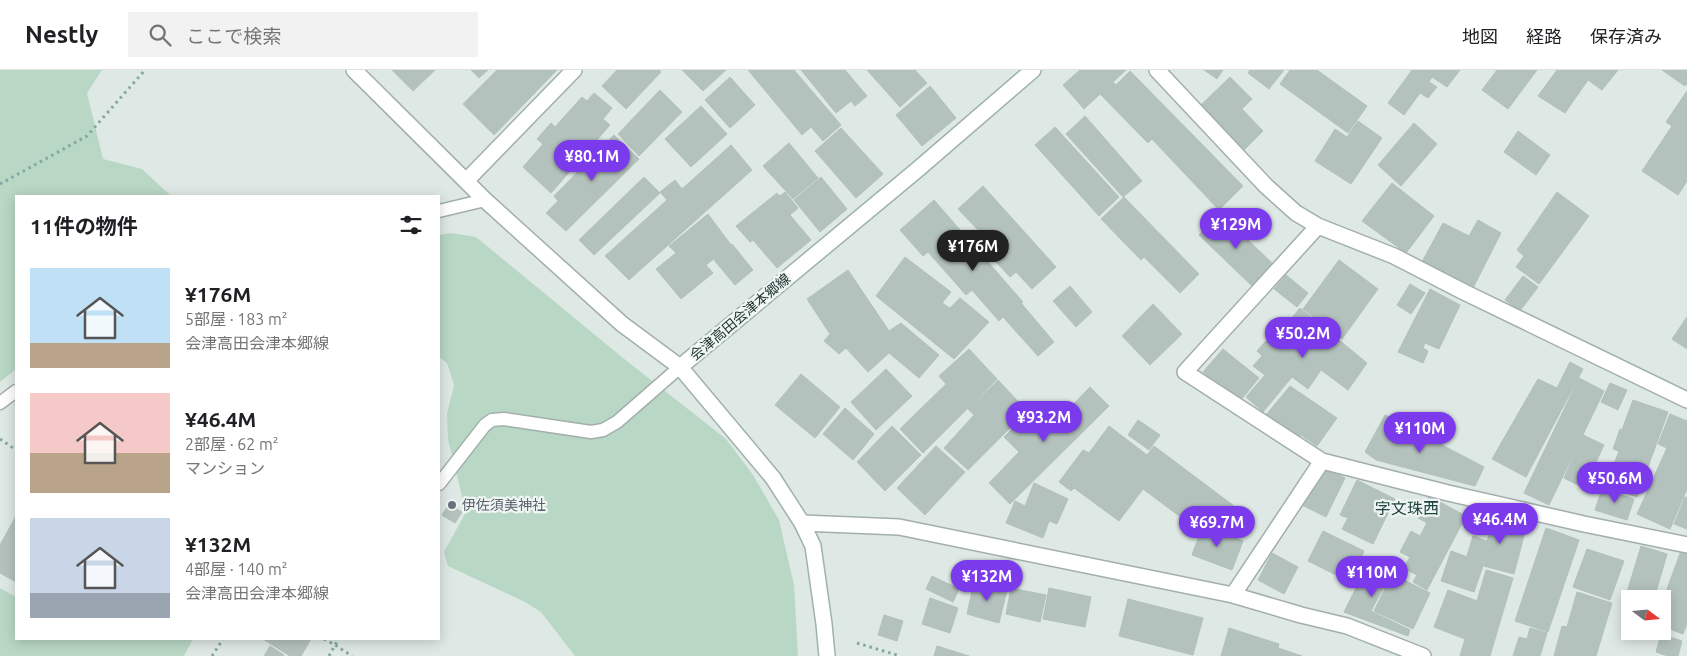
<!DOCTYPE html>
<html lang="ja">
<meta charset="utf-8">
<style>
:root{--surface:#fff;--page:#f2f2f2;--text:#202124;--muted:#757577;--line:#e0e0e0;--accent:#7c3aed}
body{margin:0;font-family:Ubuntu,"Noto Sans JP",sans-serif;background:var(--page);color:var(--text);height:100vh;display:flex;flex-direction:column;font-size:19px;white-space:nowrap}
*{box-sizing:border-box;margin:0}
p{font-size:16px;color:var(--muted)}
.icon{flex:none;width:28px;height:28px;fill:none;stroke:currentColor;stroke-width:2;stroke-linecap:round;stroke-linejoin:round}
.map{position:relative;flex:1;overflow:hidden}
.panel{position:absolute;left:15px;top:125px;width:425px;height:445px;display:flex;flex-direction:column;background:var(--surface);border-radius:0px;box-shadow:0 2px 12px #0003}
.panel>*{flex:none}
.needle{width:32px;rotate:106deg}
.tools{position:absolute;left:1621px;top:520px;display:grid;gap:10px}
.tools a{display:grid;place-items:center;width:50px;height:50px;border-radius:0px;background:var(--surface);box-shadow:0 2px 12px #0003;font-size:25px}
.price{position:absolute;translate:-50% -42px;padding:0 11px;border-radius:18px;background:var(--accent);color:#fff;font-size:16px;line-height:32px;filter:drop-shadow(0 1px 2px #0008)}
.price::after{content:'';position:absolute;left:50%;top:30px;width:15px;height:11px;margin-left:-8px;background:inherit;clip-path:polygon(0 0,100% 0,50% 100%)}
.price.active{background:#222;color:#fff}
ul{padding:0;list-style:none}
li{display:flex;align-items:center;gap:15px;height:125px;padding:0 15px}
li span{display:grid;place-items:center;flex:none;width:140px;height:100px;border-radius:0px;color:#555}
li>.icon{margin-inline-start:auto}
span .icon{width:60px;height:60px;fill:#fffc;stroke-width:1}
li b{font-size:21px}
h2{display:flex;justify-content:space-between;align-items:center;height:60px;padding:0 15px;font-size:21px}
header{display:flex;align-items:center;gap:30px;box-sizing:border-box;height:70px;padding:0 25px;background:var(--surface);border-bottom:1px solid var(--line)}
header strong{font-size:24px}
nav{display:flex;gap:28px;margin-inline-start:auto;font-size:18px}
.search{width:350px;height:45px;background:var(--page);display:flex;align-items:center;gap:12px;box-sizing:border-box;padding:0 18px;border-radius:0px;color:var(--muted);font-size:19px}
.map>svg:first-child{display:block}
</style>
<header>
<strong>Nestly</strong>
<div class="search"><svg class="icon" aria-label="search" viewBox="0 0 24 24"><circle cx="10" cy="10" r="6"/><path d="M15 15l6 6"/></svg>ここで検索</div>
<nav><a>地図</a><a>経路</a><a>保存済み</a></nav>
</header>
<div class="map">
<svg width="1687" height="586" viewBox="0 0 1687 586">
<rect width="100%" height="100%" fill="#dee8e5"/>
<path fill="#b9d7c5" d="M0,0H102L87,23L103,89L142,99L171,126H16V299L0,312Z
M451,163L476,167L623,288L726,369L753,405L779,450L794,515L798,586H575L541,542L525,532L448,496L444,482L466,442L448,370L447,344L454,315L447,293L439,287V165Z
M0,518L16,527V569H193L184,586H0Z"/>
<path fill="#b4c2be" stroke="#b1c1bc" d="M392,0H435L413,21Z
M471,0H488L479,8Z
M497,0H557L494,65L463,34Z
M617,0H659L661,2L626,39L602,16Z
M682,0H726L703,21Z
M748,0H794L841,55L823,71L811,57L802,65Z
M801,0H845L867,26L855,36L851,31L836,43Z
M867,0H915L927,13L900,37Z
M1080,0H1126L1113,12L1116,15L1130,1L1243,116L1219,140L1152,69L1148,73L1100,24L1084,39L1063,15Z
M1204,0H1223L1217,9Z
M1250,0H1284L1269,19L1248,3Z
M1290,0H1317L1367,36L1348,63L1280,14Z
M1412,0H1460L1447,17L1432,7L1429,12L1437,17L1428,28L1420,23L1404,45L1388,33Z
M1497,0H1537L1508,39L1482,20Z
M1557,0H1618L1602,20L1588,10L1565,43L1538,26Z
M1662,0H1687V14L1685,16Z
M730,7L755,35L730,58L705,30Z
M1230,7L1252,29L1242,39L1263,61L1244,80L1200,36Z
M930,16L956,48L922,76L896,45Z
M660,20L682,42L639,86L618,64Z
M1687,21V111L1678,125L1642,101L1672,56L1666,52Z
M594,23L612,38L603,49L610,55L551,123L523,97L543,74L537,69L551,53L555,57L582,27L587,31Z
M701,36L727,64L691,97L665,69Z
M1085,46L1142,111L1123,127L1066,64Z
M1358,51L1382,68L1351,114L1315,91L1335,59L1347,67Z
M1414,53L1437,74L1401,116L1378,95Z
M1055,57L1119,127L1099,146L1035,75Z
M841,58L883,104L856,128L815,81Z
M1518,61L1550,85L1536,105L1504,82Z
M614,65L639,89L566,161L546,143L558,131L554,126Z
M789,73L818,108L793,129L763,96Z
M731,75L752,100L629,210L605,186L667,130L660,122L675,110L682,119Z
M644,107L660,123L594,185L579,170Z
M821,107L847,139L820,162L794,130Z
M1392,113L1434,146L1406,183L1362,151Z
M983,116L1056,197L1032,219L1016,202L1010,207L974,168L980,162L958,139Z
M785,122L798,138L790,145L811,170L777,198L753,170L750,172L736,156L777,123L780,126Z
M1557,122L1589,146L1539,214L1516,197L1524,186L1517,180Z
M1124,127L1199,204L1180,223L1144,187L1141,190L1101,149Z
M934,130L1023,232L1021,233L1054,272L1038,286L1003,247L999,251L972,220L966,225L928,182L923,186L900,160Z
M1220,143L1274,195L1253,217L1199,165Z
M708,144L731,175L706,195L713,203L681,229L656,199L676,183L669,176Z
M1478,150L1501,163L1473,218L1422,192L1443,153L1469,166Z
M732,174L753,200L735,215L714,190Z
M905,187L951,222L942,233L950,238L960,228L989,252L954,289L876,226Z
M1339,190L1378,219L1342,269L1303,239Z
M848,200L889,261L901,253L939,285L919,308L889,283L868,302L846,278L839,284L824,271L830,264L807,229Z
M1286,205L1308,223L1297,237L1274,219Z
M1523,206L1538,217L1520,241L1505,230Z
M1410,214L1425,223L1411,244L1397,235Z
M1070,216L1092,242L1076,257L1053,231Z
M1430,219L1460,235L1439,279L1425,273L1423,278L1428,281L1423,293L1398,282Z
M1153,234L1182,264L1150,295L1122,266Z
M1300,238L1367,293L1348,320L1321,300L1308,319L1292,307L1263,342L1246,327L1265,305L1253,296L1262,286L1257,281L1266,271L1270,274Z
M1687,247V279L1672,269Z
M969,279L997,309L923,383L900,359L946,314L939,306Z
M1223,279L1259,308L1240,331L1203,302Z
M1570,292L1583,299L1526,407L1492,389L1538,309L1557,318Z
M886,299L912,326L876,360L851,332Z
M801,304L840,337L815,368L775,335Z
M1579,308L1604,321L1549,435L1524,423Z
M998,310L1027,341L968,400L944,378L974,345L968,339Z
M1610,313L1627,320L1618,340L1601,332Z
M1290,316L1337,348L1317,376L1301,365L1298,368L1266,345Z
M1090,317L1109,336L1010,434L989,413L1019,382L1004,367L1029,342L1044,356L1060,339L1064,344Z
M1633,330L1668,342L1637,427L1606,416L1619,381L1613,379L1620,359L1622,360Z
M845,338L874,364L853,390L823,364Z
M1670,344L1687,351V419L1670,459L1637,444L1667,378L1658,374Z
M1385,345L1484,397L1475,416L1376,390L1365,382Z
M1138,350L1160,365L1149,380L1128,365Z
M892,356L921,385L885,421L857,392Z
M1109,356L1147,385L1154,376L1238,439L1221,461L1205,451L1198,460L1143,419L1119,451L1074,418L1071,421L1059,412L1083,380L1089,383Z
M1583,365L1604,375L1584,418L1564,408Z
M936,376L965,402L925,445L897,418Z
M1328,399L1345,408L1326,447L1300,434L1313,407Z
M1357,410L1395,429L1373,474L1342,459L1348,448L1340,445Z
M1034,413L1068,429L1057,454L1049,451L1043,468L1006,453L1015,431L1025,436Z
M1602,419L1634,429L1627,450L1595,440Z
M1429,426L1466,446L1427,520L1413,512L1417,505L1403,498L1410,487L1400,482L1411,461L1420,466L1427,453L1418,448Z
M1685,427L1687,428V459L1674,454Z
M449,434L462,442L455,453L442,445Z
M1495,445L1527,454L1514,504L1484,496L1485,492L1467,486L1473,466L1487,471Z
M16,446V512L0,503V475Z
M1203,455L1243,471L1232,500L1192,485Z
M1546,458L1579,470L1548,562L1515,551Z
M1323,461L1364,481L1350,512L1308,491Z
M1641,476L1667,484L1654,529H1630V531L1625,529Z
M1682,478L1687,479V554L1683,564L1662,556V533Z
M1587,479L1624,491L1610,530L1573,517Z
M1451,481L1484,493L1474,522L1441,511Z
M1272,483L1298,497L1284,524L1258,510Z
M1370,490L1392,502L1371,541L1410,560L1408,566L1344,542Z
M1486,500L1513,508L1490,586H1460L1465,569L1434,557L1448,520L1477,531Z
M1392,504L1430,523L1413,559L1374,541Z
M932,506L959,519L953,532L926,519Z
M974,512L1007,520L999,553L967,544Z
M1011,518L1046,525L1040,552L1006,544Z
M1049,518L1091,527L1085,557L1043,549Z
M1577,522L1612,533L1596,586H1554L1562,556L1567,557Z
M930,528L958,538L950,563L922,554Z
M1128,529L1203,548L1193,585L1119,566Z
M884,545L903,551L897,571L878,565Z
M1229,558L1279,574L1278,578L1302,586H1221Z
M1530,558L1547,563L1540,586H1513L1519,567L1527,569Z
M1661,564L1682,571L1678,586H1668L1656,582Z
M263,569H311L301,586H290Z
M270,576L284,585L283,586H264Z
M937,576L969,586H934Z"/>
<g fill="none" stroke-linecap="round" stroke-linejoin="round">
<defs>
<path id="service" d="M439,141L485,130
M0,333L16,321
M439,414L485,355L492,350L504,349L591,362L603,360L617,352L680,297"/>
<path id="minor" d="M1157,0L1266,116L1296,143L1318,156L1394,186L1464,222L1687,330
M467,110L574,0
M1318,156L1185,302L1322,391L1448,423L1584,454L1687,475
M802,453L899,457L1233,525L1301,545L1347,556L1423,586
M1233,525L1322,391"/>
<path id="tertiary" d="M354,0L485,130L622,254L680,297"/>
<path id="secondary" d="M827,586L824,554L813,476L802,453L773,408L680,297L917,100L1033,0"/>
</defs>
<use href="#service" stroke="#a2afac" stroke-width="15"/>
<use href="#minor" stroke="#a2afac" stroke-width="18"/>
<use href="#tertiary" stroke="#a2afac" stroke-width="18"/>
<use href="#secondary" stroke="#9fb2ae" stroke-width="18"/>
<path stroke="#82a8a1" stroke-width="3" stroke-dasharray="2.5 4" stroke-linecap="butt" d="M0,114L87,66L145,0
M0,369L16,380
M324,569L335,575L339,569
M857,573L900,586
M212,586L223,569
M329,586L335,575L352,586"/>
<use href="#service" stroke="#fff" stroke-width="12"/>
<use href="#minor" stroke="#fff" stroke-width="15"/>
<use href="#tertiary" stroke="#fff" stroke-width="15"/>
<use href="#secondary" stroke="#fff" stroke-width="15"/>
</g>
<circle fill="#6b7280" stroke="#eef5f2" stroke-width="2" cx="452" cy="435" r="5"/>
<g text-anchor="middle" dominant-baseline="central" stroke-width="4.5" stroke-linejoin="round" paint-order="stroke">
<g font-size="14" fill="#213633" stroke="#eef5f2">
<text transform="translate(740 247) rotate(-40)">会津高田会津本郷線</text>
</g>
<g font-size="14" fill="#5b616d" stroke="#eef5f2" text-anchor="start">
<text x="462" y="435">伊佐須美神社</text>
</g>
<g font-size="16" fill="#204541" stroke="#eef5f2">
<text x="1407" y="438">字文珠西</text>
</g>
</g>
</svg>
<div class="tools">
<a><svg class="needle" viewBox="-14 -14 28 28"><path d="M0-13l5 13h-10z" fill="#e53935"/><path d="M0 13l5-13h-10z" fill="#757577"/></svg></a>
</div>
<b class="price" style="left:592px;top:112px">¥80.1M</b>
<b class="price" style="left:1236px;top:180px">¥129M</b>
<b class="price active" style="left:973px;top:202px">¥176M</b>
<b class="price" style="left:1303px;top:289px">¥50.2M</b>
<b class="price" style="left:1044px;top:373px">¥93.2M</b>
<b class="price" style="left:1420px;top:384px">¥110M</b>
<b class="price" style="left:1615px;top:434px">¥50.6M</b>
<b class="price" style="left:1500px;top:475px">¥46.4M</b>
<b class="price" style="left:1217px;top:478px">¥69.7M</b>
<b class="price" style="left:1372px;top:528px">¥110M</b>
<b class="price" style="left:987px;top:532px">¥132M</b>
<section class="panel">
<h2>11件の物件<svg class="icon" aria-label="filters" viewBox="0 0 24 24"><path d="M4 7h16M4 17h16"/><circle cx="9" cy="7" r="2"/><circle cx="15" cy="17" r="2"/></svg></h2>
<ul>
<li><span style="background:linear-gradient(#bfe0f5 75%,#b9a48a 0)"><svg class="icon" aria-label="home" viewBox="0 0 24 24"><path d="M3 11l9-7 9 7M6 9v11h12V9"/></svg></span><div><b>¥176M</b><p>5部屋 · 183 m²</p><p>会津高田会津本郷線</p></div></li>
<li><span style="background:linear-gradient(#f6c9c9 60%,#b9a48a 0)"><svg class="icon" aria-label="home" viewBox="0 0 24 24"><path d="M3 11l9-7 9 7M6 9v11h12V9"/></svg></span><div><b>¥46.4M</b><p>2部屋 · 62 m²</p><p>マンション</p></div></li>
<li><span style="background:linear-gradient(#c9d6e8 75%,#9aa5b1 0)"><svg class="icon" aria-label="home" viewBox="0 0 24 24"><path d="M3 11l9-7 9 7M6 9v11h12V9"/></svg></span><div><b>¥132M</b><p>4部屋 · 140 m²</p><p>会津高田会津本郷線</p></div></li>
</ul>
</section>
</div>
